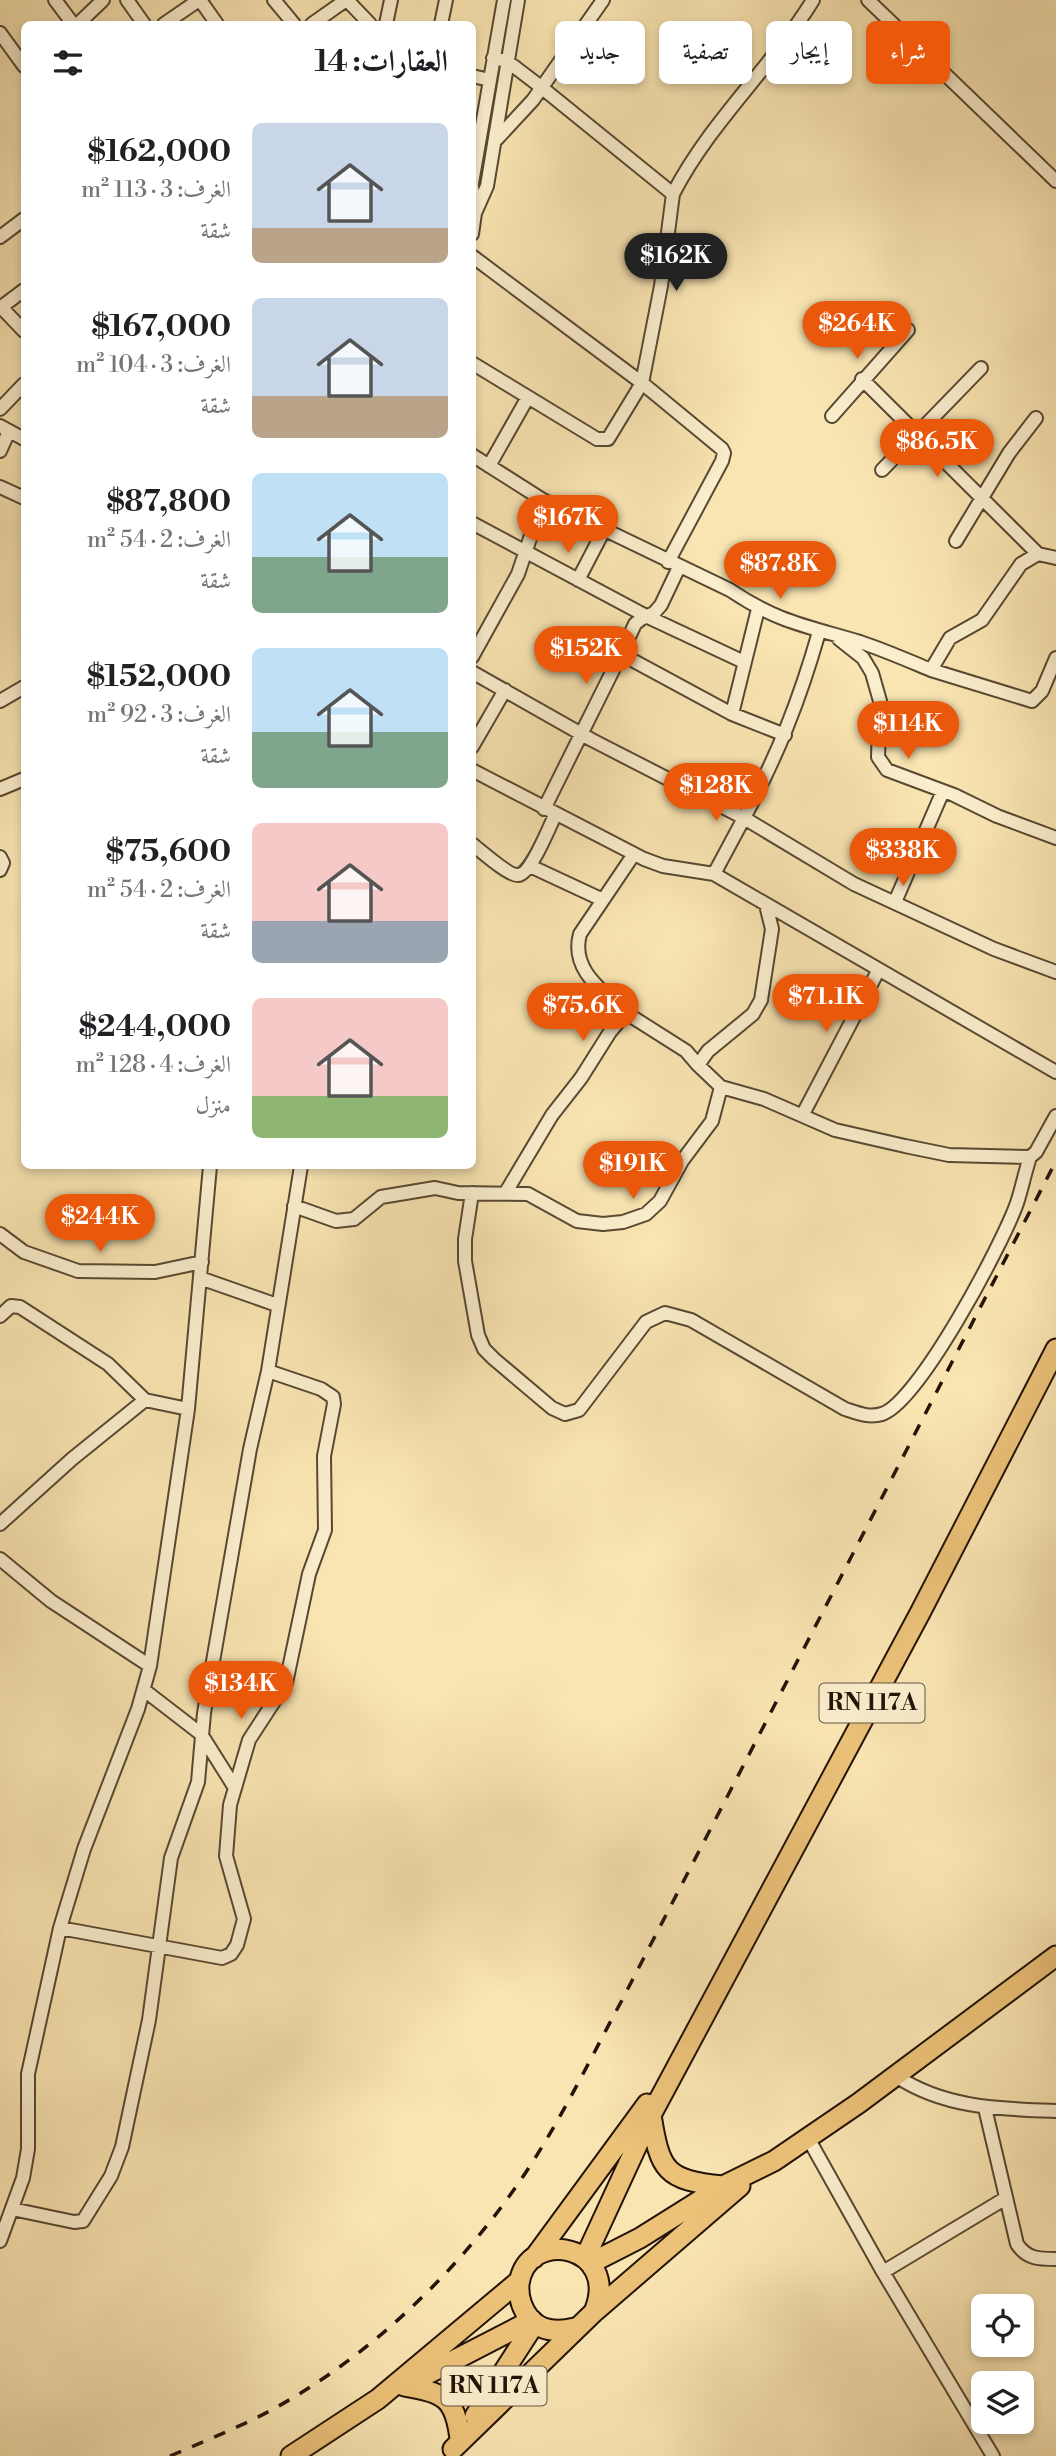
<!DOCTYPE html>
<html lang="ar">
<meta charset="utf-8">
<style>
:root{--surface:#fff;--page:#f2f2f2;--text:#202124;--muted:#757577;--accent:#ea580c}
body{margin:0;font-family:"Libre Bodoni",Amiri,serif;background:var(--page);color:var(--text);direction:rtl;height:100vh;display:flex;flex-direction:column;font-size:26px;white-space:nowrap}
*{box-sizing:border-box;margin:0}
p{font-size:23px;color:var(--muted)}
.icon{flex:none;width:38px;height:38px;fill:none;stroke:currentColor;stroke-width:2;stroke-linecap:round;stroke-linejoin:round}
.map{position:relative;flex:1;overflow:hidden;direction:ltr}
.panel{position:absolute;left:21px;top:21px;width:455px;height:1148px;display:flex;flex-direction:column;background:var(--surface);border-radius:10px;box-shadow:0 4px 10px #0003;direction:rtl}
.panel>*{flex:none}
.hud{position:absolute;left:497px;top:21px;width:453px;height:63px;direction:rtl;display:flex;gap:14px}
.controls{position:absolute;left:971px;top:2294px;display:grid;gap:14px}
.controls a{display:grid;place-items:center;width:63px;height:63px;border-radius:10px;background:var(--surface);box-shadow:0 4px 10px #0003;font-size:35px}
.price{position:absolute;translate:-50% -60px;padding:0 16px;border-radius:24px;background:var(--accent);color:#fff;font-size:23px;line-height:46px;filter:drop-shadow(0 2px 4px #0008)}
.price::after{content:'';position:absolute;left:50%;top:42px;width:21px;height:16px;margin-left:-10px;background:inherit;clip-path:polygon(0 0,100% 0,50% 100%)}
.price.on{background:#222;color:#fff}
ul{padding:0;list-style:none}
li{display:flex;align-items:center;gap:21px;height:175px;padding:0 28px}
li span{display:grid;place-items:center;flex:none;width:196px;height:140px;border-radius:10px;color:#555}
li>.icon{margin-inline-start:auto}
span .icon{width:84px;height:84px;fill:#fffc;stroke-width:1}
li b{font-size:30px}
h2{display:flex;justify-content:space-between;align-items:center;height:84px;padding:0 28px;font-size:30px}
.chip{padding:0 24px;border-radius:10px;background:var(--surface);box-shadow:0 4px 10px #0003;font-size:24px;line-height:63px}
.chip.on{background:var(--accent);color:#fff}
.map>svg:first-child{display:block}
</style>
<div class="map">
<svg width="1056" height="2456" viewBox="0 0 1056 2456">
<rect width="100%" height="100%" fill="#f9e5b2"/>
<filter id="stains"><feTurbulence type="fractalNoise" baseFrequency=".00286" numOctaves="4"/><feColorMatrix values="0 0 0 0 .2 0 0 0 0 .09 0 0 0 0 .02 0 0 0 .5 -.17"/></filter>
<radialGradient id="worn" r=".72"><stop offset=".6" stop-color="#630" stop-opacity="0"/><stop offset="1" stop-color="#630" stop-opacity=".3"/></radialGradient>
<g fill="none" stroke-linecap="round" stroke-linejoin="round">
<defs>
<path id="minor" d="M55,0L73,24
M127,0L144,24
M200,0L217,24
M274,0L294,24
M347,0L370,24
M868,0L1056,181
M78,24L103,0
M164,24L199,0
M312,24L346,0
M386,24L391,0
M441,24L446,0
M0,33L24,66
M472,76L490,80
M495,141L533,100L603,0
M472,183L504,0
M472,186L475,213L472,234
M673,194C710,122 771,68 813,0
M475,213L487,186L518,0
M0,237L24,219
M472,256L642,383L722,449L724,453L722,461L668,562
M1,307L24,331
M0,308L24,290
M472,363L597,439H608L642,383L661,286L673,194L541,87L507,61L493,58
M862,379L1038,554
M0,409L24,384
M832,416L908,330
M0,426L24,439
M0,451L9,431
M472,455L543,500L730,590C777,622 807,626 860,642C884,650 907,660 931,670L950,638L982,620L1021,564L1038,554L1056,558
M489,466L528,397
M882,470L981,368
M0,487L24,498
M472,523L648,617L744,662
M956,541L1009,453L1036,418
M679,567L661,605L654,613L641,619L635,624L621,654L732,714L785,735
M578,580L604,530
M819,632C799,702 778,754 744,818L854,884L994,949L1056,972
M839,639L863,658L872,673L880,701L878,757L887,770L954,795L997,816L1056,838
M472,657L518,574L543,500
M931,670L1032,701L1042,691L1056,658
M472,672L592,740L744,818L714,874L663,866L644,859L472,770
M0,701L24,687
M732,714L758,609
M472,747L505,690
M0,789L24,779
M544,809L621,654
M472,844C481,851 509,876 518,875C530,875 550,826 555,815
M0,857L3,863L0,870
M530,866L603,900
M714,874L1056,1072
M895,902L943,791
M626,1013C603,991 570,970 580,934L634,854
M721,1087L764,1099L835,1130L905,1146L949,1155L1030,1157L1036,1152L1056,1116
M803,1114L878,971
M506,1192L552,1115L581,1078L610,1032L626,1013L686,1051L698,1065
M472,1193L465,1239V1261L478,1335L484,1349L494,1359L552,1408L565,1414L579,1410L646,1322L665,1313L691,1320L845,1409C857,1413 869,1418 882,1414C919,1402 1003,1243 1017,1203C1022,1188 1025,1172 1030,1157
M294,1206L336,1221L354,1219L381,1197L435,1188L458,1193L528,1194L577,1221L603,1224L623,1222L646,1214L660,1201L682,1161L712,1121L721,1087L698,1065L708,1051L753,1014L761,1000L772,929L766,905
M0,1234L24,1252L78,1271L155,1272L202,1262
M200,1278L277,1305
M0,1316L11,1306L20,1307L108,1364L145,1400L188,1409
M0,1524L72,1459L145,1400
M0,1559L51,1601L150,1666
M144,1690L201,1734L235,1788
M60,1928L222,1958L231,1954L237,1945L244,1919L226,1856L230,1805L249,1740L286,1683L309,1574L325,1530L324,1456L334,1404L333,1397L321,1389L268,1371
M896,2076C944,2108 999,2109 1056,2111
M985,2108L1017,2244C1027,2259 1039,2259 1056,2259
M808,2138L883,2272L993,2456
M12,2209L74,2222L83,2221L111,2176L122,2147L149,2020L171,1858L198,1782L204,1713L250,1449L268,1371L301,1166
M0,2241L23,2178L28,2149V2074L60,1928L84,1849L138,1709L150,1666L188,1409L210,1166
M883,2272L1006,2198"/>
<path id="primary" d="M651,2115C660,2171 665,2180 723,2186
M534,2258L647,2104
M585,2258L651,2115L920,1613L1056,1349
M591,2263L640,2238L723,2186L774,2161L859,2103L1056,1956
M594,2312L740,2186
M410,2383L532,2320
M404,2386C444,2393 455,2397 460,2439
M475,2416L535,2323
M453,2449L594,2312C622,2245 527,2226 519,2284C518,2297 522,2309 530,2319C542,2332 559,2332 575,2328
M291,2456L378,2399L519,2281"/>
</defs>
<use href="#minor" stroke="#584832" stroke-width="16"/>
<use href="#primary" stroke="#231308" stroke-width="23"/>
<use href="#minor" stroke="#fbeecd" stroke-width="12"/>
<use href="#primary" stroke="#ecc279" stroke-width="19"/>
<path stroke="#231308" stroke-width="3.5" stroke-dasharray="12 12" stroke-linecap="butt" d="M170,2456C196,2445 222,2434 248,2422C356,2370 455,2277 522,2178C560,2122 589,2061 621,2002L1056,1161"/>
</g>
<g text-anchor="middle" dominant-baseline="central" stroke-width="5" stroke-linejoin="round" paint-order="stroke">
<g fill="#fbeecd" stroke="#645543" stroke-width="2">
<rect x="819.5" y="1683.5" width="105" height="39" rx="5"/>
<rect x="441.5" y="2366.5" width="105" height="39" rx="5"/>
</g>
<g font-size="23" font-weight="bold" fill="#231308">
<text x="872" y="1703">RN 117A</text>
<text x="494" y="2386">RN 117A</text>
</g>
</g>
<rect width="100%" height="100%" filter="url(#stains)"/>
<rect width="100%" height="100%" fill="url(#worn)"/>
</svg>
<div class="controls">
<a><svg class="icon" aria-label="locate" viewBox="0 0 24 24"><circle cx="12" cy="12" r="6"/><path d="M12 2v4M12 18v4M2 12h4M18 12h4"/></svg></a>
<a><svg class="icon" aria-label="layers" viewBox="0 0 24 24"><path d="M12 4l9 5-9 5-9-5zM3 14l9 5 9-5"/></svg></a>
</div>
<b class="price on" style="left:676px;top:293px">$162K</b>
<b class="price" style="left:857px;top:361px">$264K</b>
<b class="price" style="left:937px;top:479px">$86.5K</b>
<b class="price" style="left:568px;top:555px">$167K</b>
<b class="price" style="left:780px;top:601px">$87.8K</b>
<b class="price" style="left:586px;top:686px">$152K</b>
<b class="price" style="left:908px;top:761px">$114K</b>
<b class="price" style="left:716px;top:823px">$128K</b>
<b class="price" style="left:903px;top:888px">$338K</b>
<b class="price" style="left:826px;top:1034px">$71.1K</b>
<b class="price" style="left:583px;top:1043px">$75.6K</b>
<b class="price" style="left:633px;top:1201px">$191K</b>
<b class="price" style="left:100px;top:1254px">$244K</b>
<b class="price" style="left:241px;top:1721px">$134K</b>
<div class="hud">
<a class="chip on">شراء</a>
<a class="chip">إيجار</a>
<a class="chip">تصفية</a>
<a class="chip">جديد</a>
</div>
<section class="panel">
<h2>العقارات: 14<svg class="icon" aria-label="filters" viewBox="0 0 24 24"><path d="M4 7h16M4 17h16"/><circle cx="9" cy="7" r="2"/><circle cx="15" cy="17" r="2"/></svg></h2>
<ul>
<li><span style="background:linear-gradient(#c9d6e8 75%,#b9a48a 0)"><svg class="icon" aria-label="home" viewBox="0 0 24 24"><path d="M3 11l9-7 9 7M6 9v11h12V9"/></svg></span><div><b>$162,000</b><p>الغرف: 3 · 113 m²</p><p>شقة</p></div></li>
<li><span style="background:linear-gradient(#c9d6e8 70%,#b9a48a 0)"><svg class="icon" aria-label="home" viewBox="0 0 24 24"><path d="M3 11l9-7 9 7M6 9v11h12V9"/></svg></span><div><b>$167,000</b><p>الغرف: 3 · 104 m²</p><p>شقة</p></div></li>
<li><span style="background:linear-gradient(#bfe0f5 60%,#7fa58c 0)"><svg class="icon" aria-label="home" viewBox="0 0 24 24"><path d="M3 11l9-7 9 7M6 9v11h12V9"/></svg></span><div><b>$87,800</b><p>الغرف: 2 · 54 m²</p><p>شقة</p></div></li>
<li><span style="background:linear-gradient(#bfe0f5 60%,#7fa58c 0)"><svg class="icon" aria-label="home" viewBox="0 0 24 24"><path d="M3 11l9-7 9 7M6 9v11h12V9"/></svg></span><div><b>$152,000</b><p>الغرف: 3 · 92 m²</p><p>شقة</p></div></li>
<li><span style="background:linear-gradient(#f6c9c9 70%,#9aa5b1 0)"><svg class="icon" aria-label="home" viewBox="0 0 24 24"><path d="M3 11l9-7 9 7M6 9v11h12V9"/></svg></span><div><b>$75,600</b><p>الغرف: 2 · 54 m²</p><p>شقة</p></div></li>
<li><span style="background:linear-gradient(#f6c9c9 70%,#8fb573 0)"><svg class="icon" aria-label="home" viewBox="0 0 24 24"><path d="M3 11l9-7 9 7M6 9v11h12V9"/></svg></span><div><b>$244,000</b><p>الغرف: 4 · 128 m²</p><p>منزل</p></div></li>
</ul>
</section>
</div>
